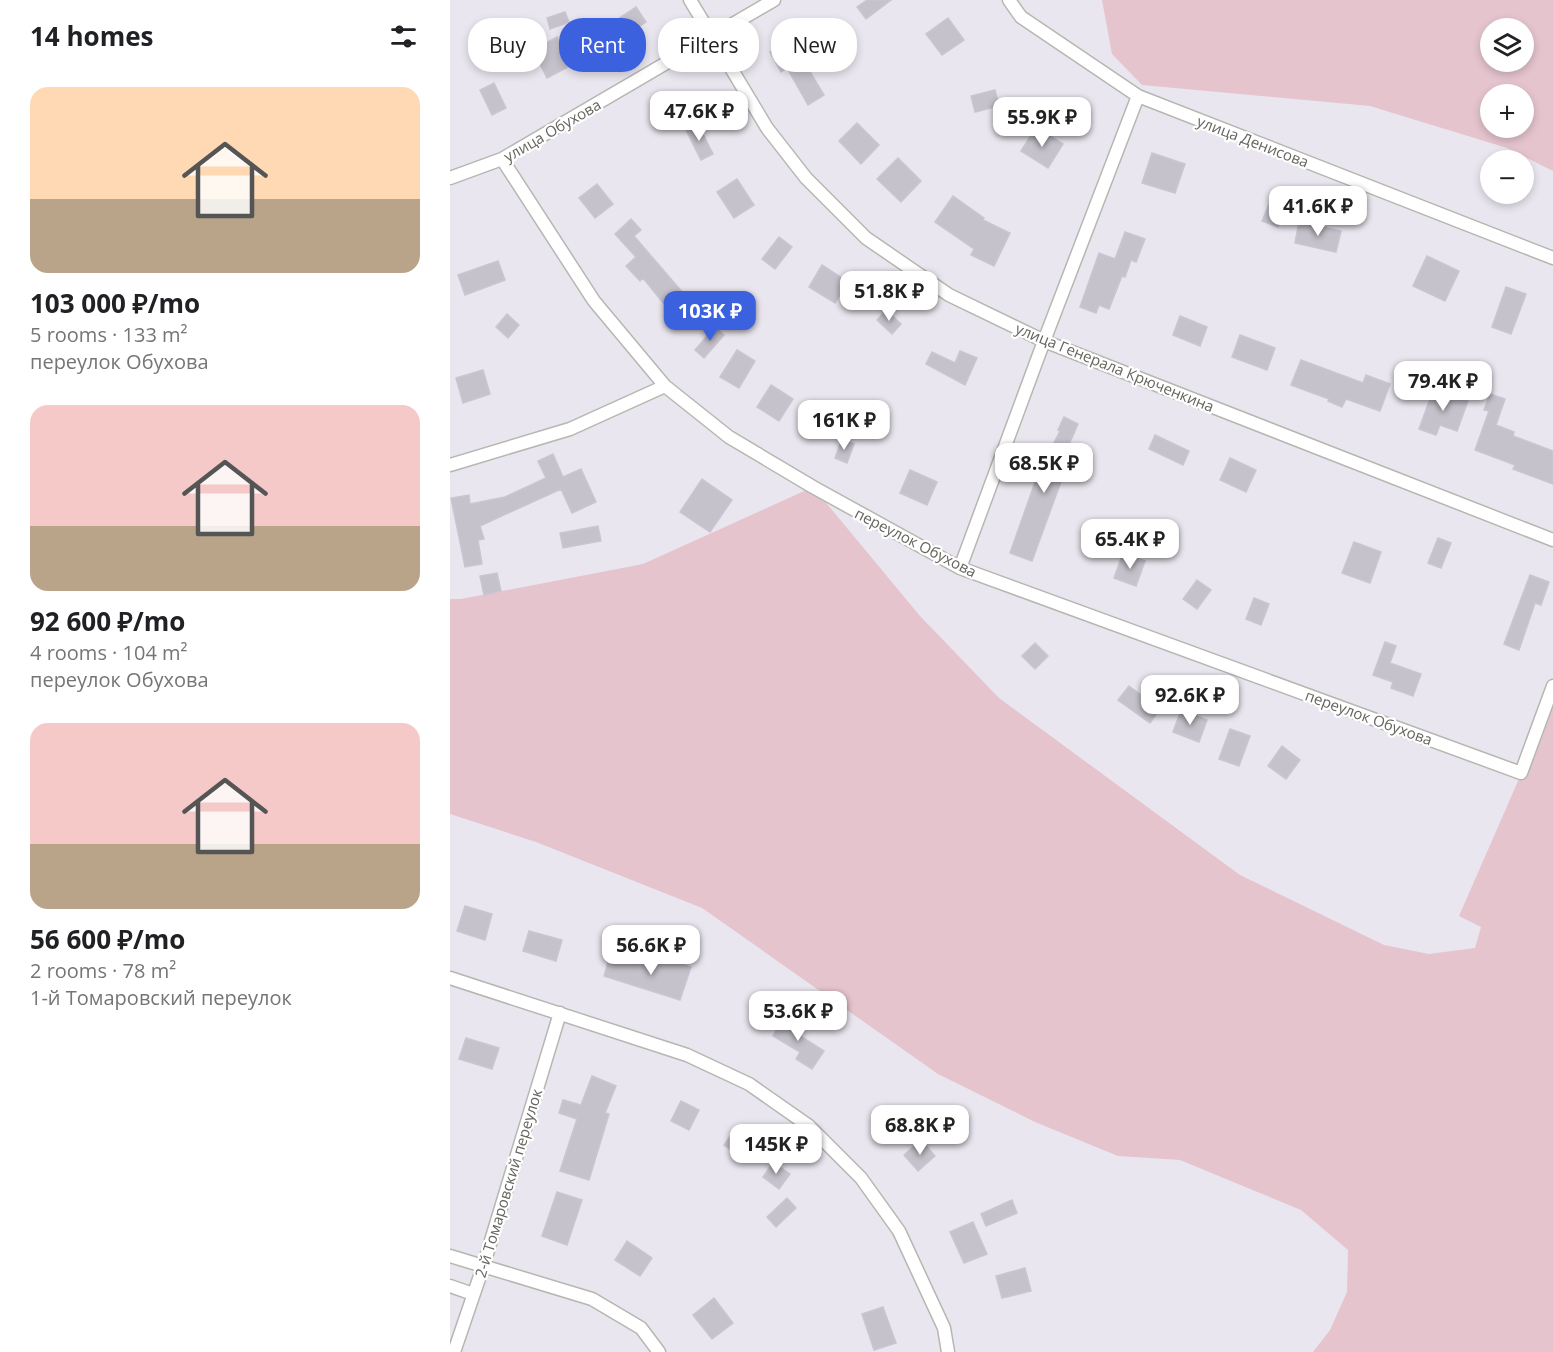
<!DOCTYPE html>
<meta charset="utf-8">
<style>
:root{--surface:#fff;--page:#f6f6f6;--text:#202124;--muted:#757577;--accent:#3c61df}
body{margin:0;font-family:"Open Sans",sans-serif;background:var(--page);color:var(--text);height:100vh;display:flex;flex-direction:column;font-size:22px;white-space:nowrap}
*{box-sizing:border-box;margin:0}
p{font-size:20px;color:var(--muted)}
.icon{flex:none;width:33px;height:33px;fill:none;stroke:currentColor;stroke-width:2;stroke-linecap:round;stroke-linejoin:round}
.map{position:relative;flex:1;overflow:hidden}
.details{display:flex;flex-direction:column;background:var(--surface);width:450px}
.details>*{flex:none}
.guide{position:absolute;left:18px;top:18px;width:570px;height:54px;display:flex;gap:12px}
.buttons{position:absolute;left:1030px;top:18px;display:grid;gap:12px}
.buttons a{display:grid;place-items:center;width:54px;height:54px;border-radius:50%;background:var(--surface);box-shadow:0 3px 9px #0003;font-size:30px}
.price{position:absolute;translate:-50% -51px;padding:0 14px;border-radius:12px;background:#fff;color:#222;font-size:20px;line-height:39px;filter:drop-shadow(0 2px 3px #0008)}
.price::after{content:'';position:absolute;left:50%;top:36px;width:18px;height:14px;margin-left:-9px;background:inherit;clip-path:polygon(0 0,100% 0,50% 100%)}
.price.on{background:var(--accent);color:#fff}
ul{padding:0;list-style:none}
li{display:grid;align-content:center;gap:12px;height:318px;padding:0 30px}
li span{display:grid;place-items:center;height:186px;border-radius:18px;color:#555}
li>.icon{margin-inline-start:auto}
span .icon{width:108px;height:108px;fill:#fffc;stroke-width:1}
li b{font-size:26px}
h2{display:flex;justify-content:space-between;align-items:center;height:72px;padding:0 30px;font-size:26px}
.chip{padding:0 21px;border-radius:24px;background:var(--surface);box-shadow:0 3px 9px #0003;font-size:21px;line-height:54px}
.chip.on{background:var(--accent);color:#fff}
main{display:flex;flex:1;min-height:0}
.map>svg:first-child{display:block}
</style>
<main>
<section class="details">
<h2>14 homes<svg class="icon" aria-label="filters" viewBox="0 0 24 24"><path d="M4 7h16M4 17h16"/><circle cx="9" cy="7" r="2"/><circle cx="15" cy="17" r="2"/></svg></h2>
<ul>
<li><span style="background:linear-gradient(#ffd9b3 60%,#b9a48a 0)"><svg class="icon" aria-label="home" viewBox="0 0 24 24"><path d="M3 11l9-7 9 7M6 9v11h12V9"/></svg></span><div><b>103 000 ₽/mo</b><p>5 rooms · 133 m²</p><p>переулок Обухова</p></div></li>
<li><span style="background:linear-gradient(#f6c9c9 65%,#b9a48a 0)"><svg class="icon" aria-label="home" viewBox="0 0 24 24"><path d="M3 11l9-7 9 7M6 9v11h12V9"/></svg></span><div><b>92 600 ₽/mo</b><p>4 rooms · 104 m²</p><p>переулок Обухова</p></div></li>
<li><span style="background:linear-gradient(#f6c9c9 65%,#b9a48a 0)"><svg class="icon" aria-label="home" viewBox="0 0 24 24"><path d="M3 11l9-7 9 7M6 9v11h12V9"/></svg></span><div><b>56 600 ₽/mo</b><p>2 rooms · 78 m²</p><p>1-й Томаровский переулок</p></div></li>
</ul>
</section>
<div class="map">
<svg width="1103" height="1352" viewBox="0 0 1103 1352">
<rect width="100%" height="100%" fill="#eae6ef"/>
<path fill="#e5c4ce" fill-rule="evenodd" d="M652,0H1103V171L1057,148L920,106L692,85L662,54ZM1074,28V62H1041V28ZM1041,94H1074V128H1041Z
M363,487L470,616L549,698L790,875L934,945L979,954L1025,948L1031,927L1009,916L1103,701V1352H863L880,1330L897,1292L898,1250L851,1210L730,1160L668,1156L585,1122L488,1074L252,908L86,842L0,814V599H11L193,564Z"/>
<path fill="#c6c2cb" stroke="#cac5d3" stroke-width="1.5" d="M417,0H441L416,19L407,7Z
M186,7L196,22L178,34L168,19Z
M115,12L119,22L100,29L97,18Z
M498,18L514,40L492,55L476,34Z
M107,37L122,65L97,78L83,50Z
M341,40L374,95L358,105L337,68L331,72L320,52Z
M44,83L56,108L42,115L30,90Z
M545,90L549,106L525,112L521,96Z
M407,123L429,145L411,164L389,141Z
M248,124L263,154L251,160L236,130Z
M586,127L613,144L598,168L571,151Z
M702,153L735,164L725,193L692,183Z
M448,158L471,181L451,202L427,179Z
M287,179L304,205L284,218L267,192Z
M147,184L163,204L145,218L129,198Z
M825,190L840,196L828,227L812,221Z
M503,196L534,218L533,220L560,233L544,266L521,255L524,249L485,222Z
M181,219L191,230L184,236L239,300L222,314L193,278L190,281L176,266L186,257L165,234Z
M849,222L891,231L886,252L845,243Z
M675,232L695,239L686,262L681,260L675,277L672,276L659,309L649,305L646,313L630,307L649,253L665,259Z
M329,237L342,247L325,269L312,259Z
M977,256L1009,271L995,301L963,286Z
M48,261L55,280L15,295L8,275Z
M372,265L398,282L385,303L359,287Z
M1056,287L1076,294L1061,334L1042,327Z
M436,310L451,324L442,334L427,320Z
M57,314L69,325L58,338L46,327Z
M730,316L757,327L750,346L723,335Z
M265,327L274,335L254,358L245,350Z
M790,335L825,348L817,370L782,357Z
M287,350L305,361L289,388L270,377Z
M510,351L527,358L515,385L476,364L482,352L505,363Z
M851,360L913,383L916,375L940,384L930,411L896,399L892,407L878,401L879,399L841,385Z
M33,370L40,394L13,403L6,378Z
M321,385L343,399L329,421L307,407Z
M984,388L1018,401L1007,431L990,425L986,435L969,429Z
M1040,394L1055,399L1046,425L1064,432L1063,436L1103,451V484L1063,469L1065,465L1025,450L1039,411L1034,410Z
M614,417L628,424L617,449L622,451L609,478L612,479L582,561L560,553L589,471L610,431L608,430Z
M705,435L739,451L733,465L699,449Z
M392,439L404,444L397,463L385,458Z
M103,454L113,477L131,469L146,502L122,513L111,489L30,526L34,539L28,540L32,564L15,567L1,498L19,495L20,504L55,497L96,478L88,461Z
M780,458L806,470L796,492L770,480Z
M460,470L487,482L477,505L450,493Z
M252,479L282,500L260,532L230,512Z
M148,526L151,541L113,548L110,533Z
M988,538L1001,543L991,568L978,563Z
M904,542L931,552L920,583L892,573Z
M673,553L695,561L686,586L664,578Z
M47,573L51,591L34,595L30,576Z
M1080,575L1099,582L1091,605L1085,603L1069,650L1054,644Z
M747,580L761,590L747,609L733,599Z
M804,598L819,604L811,625L796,619Z
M935,642L946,646L940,663L971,674L963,696L941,688L943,682L923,675Z
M585,643L598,656L585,669L572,656Z
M679,686L710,709L700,723L668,700Z
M731,710L757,720L749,742L723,732Z
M780,729L800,736L789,766L769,759Z
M832,746L850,760L836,779L818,766Z
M15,906L42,914L35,940L7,931Z
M79,931L112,940L106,961L73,951Z
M160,956L205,968L208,957L241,967L230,1000L154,976Z
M336,1013L350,1021L344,1032L374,1051L362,1069L346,1059L350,1052L323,1036Z
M16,1038L49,1048L42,1069L9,1059Z
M142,1076L166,1086L155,1113L159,1114L139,1180L110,1171L127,1119L109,1113L113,1100L131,1105Z
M231,1101L249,1110L239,1130L221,1121Z
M286,1128L306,1141L294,1159L274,1145Z
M471,1140L485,1156L468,1171L454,1155Z
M323,1162L340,1174L329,1189L313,1177Z
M107,1192L132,1200L117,1245L92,1236Z
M337,1198L346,1208L326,1227L317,1217Z
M562,1200L567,1213L536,1226L531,1214Z
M523,1222L537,1254L514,1263L500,1232Z
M177,1241L202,1258L190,1276L165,1260Z
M575,1268L581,1291L552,1298L546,1276Z
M264,1298L283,1323L262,1339L243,1315Z
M433,1307L446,1343L424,1350L412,1314Z"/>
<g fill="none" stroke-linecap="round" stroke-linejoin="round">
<defs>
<path id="street" d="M240,0L317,128L356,178L416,238L499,295L594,341L1103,540
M559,0L571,17L688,96L1103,258
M52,159L144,301L215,386L279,437L363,487L510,568L1071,773L1103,686
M0,178L52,159L324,0
M0,465L120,429L215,386
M510,568L594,341L688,96
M0,978L237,1055L299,1084L359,1126L411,1178L449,1231L494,1328L498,1352
M0,1256L142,1299L191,1328L209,1352
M0,1286L23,1294
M4,1352L33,1267L110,1013"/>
</defs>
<use href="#street" stroke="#b5b7b1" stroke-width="15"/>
<use href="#street" stroke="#fff" stroke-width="12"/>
</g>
<g text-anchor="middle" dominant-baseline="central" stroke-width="4.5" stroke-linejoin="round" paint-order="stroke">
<g font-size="15" fill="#63655e" stroke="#fff">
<text transform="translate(102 130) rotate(-30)">улица Обухова</text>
<text transform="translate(803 141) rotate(21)">улица Денисова</text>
<text transform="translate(665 367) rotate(22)">улица Генерала Крюченкина</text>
<text transform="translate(466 542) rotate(27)">переулок Обухова</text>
<text transform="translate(919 717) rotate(20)">переулок Обухова</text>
<text transform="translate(58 1183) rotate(-73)">2-й Томаровский переулок</text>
</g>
</g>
</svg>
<div class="buttons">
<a><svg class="icon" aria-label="layers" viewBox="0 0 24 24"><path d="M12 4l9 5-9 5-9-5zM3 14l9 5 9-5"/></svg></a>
<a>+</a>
<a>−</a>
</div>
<b class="price" style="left:249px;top:142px">47.6K ₽</b>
<b class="price" style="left:592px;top:148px">55.9K ₽</b>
<b class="price" style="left:868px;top:237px">41.6K ₽</b>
<b class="price" style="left:439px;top:322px">51.8K ₽</b>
<b class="price on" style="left:260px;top:342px">103K ₽</b>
<b class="price" style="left:993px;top:412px">79.4K ₽</b>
<b class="price" style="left:394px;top:451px">161K ₽</b>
<b class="price" style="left:594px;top:494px">68.5K ₽</b>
<b class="price" style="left:680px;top:570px">65.4K ₽</b>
<b class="price" style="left:740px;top:726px">92.6K ₽</b>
<b class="price" style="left:201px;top:976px">56.6K ₽</b>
<b class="price" style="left:348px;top:1042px">53.6K ₽</b>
<b class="price" style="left:470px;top:1156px">68.8K ₽</b>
<b class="price" style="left:326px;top:1175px">145K ₽</b>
<div class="guide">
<a class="chip">Buy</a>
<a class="chip on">Rent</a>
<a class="chip">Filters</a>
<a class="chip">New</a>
</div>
</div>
</main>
